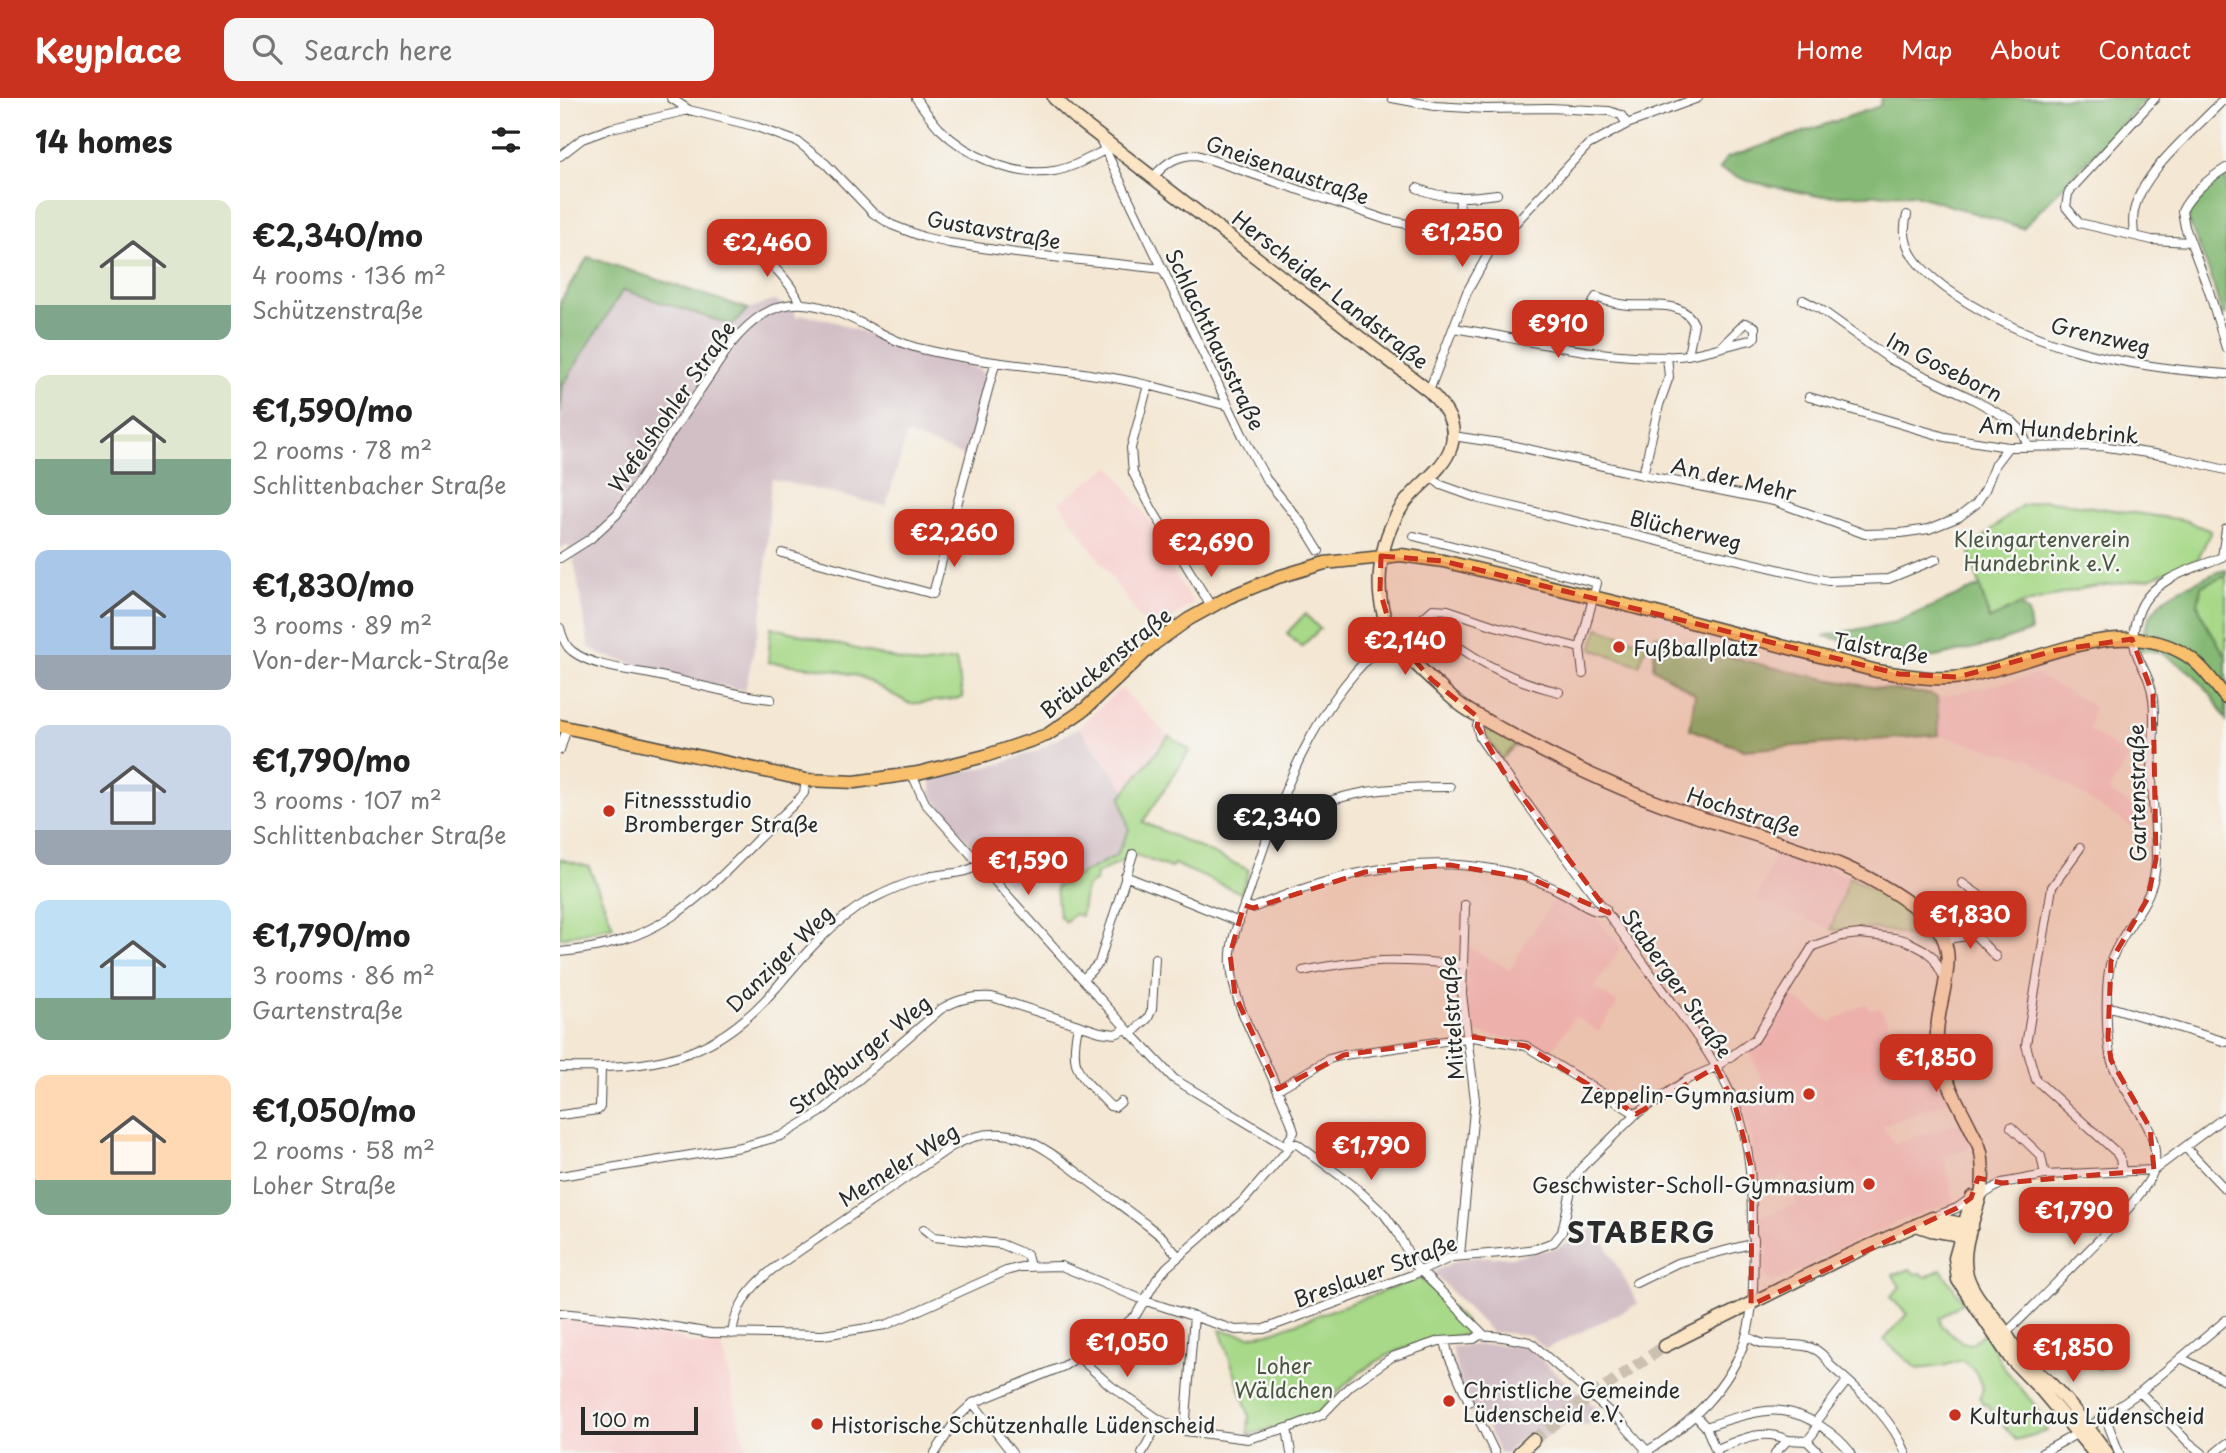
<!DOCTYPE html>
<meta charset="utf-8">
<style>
:root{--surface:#fff;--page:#f6f6f6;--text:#222;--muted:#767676;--accent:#c8321e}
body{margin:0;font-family:"Playpen Sans",sans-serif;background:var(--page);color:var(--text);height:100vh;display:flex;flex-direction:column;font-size:26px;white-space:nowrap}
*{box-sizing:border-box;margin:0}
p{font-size:23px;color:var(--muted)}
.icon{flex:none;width:38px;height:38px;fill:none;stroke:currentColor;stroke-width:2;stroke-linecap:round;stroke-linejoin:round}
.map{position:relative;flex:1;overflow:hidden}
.sheet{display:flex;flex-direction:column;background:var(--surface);width:560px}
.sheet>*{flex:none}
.scale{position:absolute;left:21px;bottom:18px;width:117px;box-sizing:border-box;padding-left:7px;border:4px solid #2b2b2b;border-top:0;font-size:19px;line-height:24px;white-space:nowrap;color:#2b2b2b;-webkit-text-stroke:5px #f6f6f2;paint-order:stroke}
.price{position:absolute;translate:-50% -60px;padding:0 16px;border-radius:14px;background:var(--accent);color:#fff;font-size:23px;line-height:46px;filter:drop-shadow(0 2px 4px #0008)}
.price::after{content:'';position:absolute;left:50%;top:42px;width:21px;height:16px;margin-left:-10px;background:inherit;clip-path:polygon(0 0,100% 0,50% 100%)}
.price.selected{background:#222;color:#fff}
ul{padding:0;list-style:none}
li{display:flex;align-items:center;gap:21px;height:175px;padding:0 35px}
li span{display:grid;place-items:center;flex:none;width:196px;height:140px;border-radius:14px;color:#555}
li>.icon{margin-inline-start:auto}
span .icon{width:84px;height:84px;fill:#fffc;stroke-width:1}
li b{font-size:30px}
h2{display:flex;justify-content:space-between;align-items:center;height:84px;padding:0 35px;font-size:30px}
header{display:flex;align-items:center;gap:42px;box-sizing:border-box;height:98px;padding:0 35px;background:var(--accent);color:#fff}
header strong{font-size:33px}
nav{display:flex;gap:38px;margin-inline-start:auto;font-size:24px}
.search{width:490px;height:63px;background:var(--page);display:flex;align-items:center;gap:18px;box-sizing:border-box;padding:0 24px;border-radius:14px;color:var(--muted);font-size:26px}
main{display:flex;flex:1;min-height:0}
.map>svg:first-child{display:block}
</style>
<header>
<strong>Keyplace</strong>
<div class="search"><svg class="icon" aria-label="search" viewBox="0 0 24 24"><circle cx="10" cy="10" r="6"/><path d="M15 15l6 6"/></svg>Search here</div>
<nav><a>Home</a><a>Map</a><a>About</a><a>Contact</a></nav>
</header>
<main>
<section class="sheet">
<h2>14 homes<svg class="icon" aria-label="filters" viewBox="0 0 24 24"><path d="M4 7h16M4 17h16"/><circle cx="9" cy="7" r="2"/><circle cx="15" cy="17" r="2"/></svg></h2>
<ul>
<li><span style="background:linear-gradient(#dfe7d0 75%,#7fa58c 0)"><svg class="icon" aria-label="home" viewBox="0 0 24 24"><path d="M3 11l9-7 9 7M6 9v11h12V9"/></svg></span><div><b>€2,340/mo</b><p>4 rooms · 136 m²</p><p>Schützenstraße</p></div></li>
<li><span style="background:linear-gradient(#dfe7d0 60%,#7fa58c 0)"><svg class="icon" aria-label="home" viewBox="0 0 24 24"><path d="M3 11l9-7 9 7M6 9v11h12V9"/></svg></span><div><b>€1,590/mo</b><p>2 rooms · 78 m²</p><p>Schlittenbacher Straße</p></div></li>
<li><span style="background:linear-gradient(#a9c7e8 75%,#9aa5b1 0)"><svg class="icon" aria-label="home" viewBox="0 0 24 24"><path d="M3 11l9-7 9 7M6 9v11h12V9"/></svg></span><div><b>€1,830/mo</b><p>3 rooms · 89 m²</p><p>Von-der-Marck-Straße</p></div></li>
<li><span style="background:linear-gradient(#c9d6e8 75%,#9aa5b1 0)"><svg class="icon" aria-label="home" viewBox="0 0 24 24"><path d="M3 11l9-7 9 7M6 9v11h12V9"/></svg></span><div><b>€1,790/mo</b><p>3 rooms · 107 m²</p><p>Schlittenbacher Straße</p></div></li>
<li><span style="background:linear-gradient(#bfe0f5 70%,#7fa58c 0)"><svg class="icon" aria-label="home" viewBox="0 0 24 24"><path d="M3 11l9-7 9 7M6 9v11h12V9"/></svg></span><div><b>€1,790/mo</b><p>3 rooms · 86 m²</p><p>Gartenstraße</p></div></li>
<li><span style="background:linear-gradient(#ffd9b3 75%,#7fa58c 0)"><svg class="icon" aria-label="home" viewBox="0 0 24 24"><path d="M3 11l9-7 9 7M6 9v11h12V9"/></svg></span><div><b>€1,050/mo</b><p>2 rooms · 58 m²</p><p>Loher Straße</p></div></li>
</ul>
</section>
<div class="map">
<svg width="1666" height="1355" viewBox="0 0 1666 1355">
<rect width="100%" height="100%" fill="#f6f6f2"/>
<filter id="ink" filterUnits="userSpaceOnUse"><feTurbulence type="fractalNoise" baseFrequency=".0143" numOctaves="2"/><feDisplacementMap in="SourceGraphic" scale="14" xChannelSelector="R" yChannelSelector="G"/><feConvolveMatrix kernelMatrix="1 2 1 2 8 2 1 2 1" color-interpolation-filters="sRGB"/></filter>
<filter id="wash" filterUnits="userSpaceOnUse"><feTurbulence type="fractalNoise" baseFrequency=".00686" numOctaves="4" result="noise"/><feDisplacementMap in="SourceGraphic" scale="28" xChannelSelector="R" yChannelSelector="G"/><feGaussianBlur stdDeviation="1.57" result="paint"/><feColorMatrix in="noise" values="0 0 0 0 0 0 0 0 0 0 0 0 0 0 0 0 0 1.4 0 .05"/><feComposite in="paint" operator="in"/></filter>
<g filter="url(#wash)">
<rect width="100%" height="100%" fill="#f4e7d3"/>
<path fill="#f7d0cf" d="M551,368L612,455L605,461L633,505L591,536L499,404Z
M1477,577L1533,608L1529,632L1569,659L1549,693L1584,716L1588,740L1469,662L1379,637L1377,600Z
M561,590L609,638L566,693L519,629Z
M1218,750L1289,779L1271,831L1197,802Z
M998,796L1036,820L1061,849L1034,890L1058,905L1038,934L1015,918L989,957L967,944L913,934L905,898L907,848L950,872L969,839Z
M1230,897L1271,924L1306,905L1309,911L1320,910L1341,949L1340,959L1371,949L1374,968L1390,1003L1322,1028L1335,1046L1400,1024L1411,1049L1384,1059L1394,1104L1337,1124L1264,1158L1243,1172L1212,1184L1205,1178L1203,1162L1208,1156L1209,1150L1201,1142L1197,1120L1237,1106L1225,1077L1198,1093L1192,1041L1181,1004L1206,991L1189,952L1198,944L1226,899Z
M0,1221L42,1223L94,1232L123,1240V1244L148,1248L149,1244H161L182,1336L190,1355H0Z"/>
<path fill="#d2bec5" d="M64,192L172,227L188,211L215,202L235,214L236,219L244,217L270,222L366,259L418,270L427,280L407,359L347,337L326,408L212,381L210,395L204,505L185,593L121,579L42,557L29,549L15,467L8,447L0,450V315L3,287Z
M519,629L566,693L561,700L569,732L556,758L496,789L476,764L449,788L385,718L372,696L370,685L375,680L439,666L474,654Z
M1036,1129L1078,1206L986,1251L969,1237L931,1234L874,1176L875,1173L898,1162L910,1159H951L997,1150Z
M936,1246L966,1249L1038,1311L1028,1328L1005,1326L980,1344L960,1341L947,1355H939L928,1330L921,1320L916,1323L907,1307L891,1249Z"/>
<path fill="#a7d988" stroke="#69825a" stroke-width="2" d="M1483,402L1624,422L1651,433L1638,461L1589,481L1525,490L1459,507L1430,522L1410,454L1431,432L1461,408Z
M1666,478V558L1647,528L1638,507L1641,488Z
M745,516L760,531L741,549L727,535Z
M211,529L359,567L396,562L403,600L350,606L301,579L274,572L208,564Z
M1038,530L1087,546L1079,567L1032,551Z
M930,631L959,649L954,648L942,661L923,634Z
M609,638L630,652L583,724L689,772L681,795L614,766L611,770L567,754L564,762L536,776L535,784L526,789L521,818L514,816L505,824L499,817L496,789L556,758L569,732L561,699Z
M0,761L29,769L53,828L0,840Z
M1289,779C1322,796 1357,812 1377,844L1370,849C1350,836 1328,831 1305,831C1293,831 1282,835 1271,831Z
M1350,1171L1355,1176L1360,1175L1366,1179L1381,1171L1403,1204L1380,1220L1381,1227L1402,1244L1411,1246L1425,1234L1443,1269L1475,1307L1487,1333L1456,1342L1426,1306L1423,1307L1420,1299L1423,1291L1415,1273L1402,1262L1383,1268L1357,1271L1324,1242L1347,1216L1330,1199L1340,1189L1333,1177Z
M860,1180L905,1224L906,1237C860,1242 820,1254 785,1287C775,1296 766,1311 754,1317C734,1327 709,1331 688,1337L689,1317L660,1232L690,1238L709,1235Z
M1517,1226L1548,1263L1539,1271L1522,1256L1519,1259L1501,1241Z"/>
<path fill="#85b974" stroke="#587250" stroke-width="2" d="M1321,0H1587L1463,130L1352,96L1258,98L1188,83L1159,71L1166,60L1320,8Z
M1666,76V216L1662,217L1650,176L1628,121L1631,105Z
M28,159L188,211L172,227L63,192L3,287L0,315V204Z
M1666,472V478L1641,488L1638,507L1647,528L1666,558V622L1652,598L1633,576L1601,554L1579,552C1589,499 1613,494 1658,474Z
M1420,488L1429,522L1459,507L1468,514L1471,533L1436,545L1376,559L1346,560L1307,547L1263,538L1336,524Z
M1095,537C1185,565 1278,588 1371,596L1377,600L1379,637L1184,652L1130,631L1135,596L1093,570Z"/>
</g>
<g filter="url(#ink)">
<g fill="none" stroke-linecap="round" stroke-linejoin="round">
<path stroke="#ccc1b1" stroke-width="12" stroke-dasharray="12 6" stroke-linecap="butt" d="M973,1342L1020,1306L1105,1248"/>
<defs>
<path id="street" d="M111,0L129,12
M356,0C363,10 371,21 379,30C407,58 454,80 494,73C512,70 529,60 545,52
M832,0L875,8L926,11L990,10L1049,13L1061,17L1067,26
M1595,0L1512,90L1508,96L1506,109L1519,125L1592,142L1631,144
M540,41L683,338L706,381L743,427L759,453
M0,58L22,41L52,30L129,12L194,28L238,44L266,66L313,115L332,127L363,139L389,145L456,155L603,171
M1666,70C1648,81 1632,94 1622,113L1625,129L1649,193L1666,250
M594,78C607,64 617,57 637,57L827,122L882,133L935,131L946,135
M857,90C884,102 908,100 937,96
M1347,117C1337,152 1362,172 1387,191C1471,251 1565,269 1666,276
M898,133L900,101
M1574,137C1573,128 1572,118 1575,109C1585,71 1638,29 1665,0
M185,145L168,150L163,148L162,140L168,134L176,135C200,158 226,174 240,205
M1243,202L1260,211L1331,262L1411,300L1452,323L1461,332L1468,348
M1028,216L1036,199C1046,203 1057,206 1068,207C1090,209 1123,201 1134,226L1128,257
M894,230C963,241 1047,263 1118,258C1142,256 1166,247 1191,242L1195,239V229L1185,225L1162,248
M588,287L668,308
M869,293L907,194L931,151L1028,47L1067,26L1138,0
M1249,299L1385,339L1448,349L1541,348L1607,358L1666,372
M893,338L946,346L1083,377L1214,403L1305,436L1341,435L1369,431L1399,419L1416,406L1425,392L1435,366L1448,349
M1083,377L1099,307L1109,279L1107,258
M870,378L881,387L920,401L1268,483L1328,481L1377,461
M854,438L1037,485L1020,550L1023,576
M222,455L373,496L435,266
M1662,459L1666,431
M0,460L30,441L57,416L171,246C189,224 212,204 243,206C283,208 322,242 362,251C436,269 513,269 588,287L571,350L573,375L593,413L651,508
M0,530C2,538 5,548 12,553C32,569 71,572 95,577C134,585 171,597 211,601
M999,594C948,582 902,556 863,520L873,511L888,512L935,528L1020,550
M920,619L917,628L920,640C977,721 1037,800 1095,881C1123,920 1157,961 1175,1006C1192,1049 1192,1092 1192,1137L1194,1141C1193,1173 1195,1208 1186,1239C1171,1289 1128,1329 1084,1355
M0,652L7,630
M352,676L365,705L567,931
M718,716L727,720C783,692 829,689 890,689
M1520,750L1492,789L1466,947L1476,982L1556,1054L1560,1061L1562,1073
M565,778L679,824
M1402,785L1419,797L1420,804L1415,837
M684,807L693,810C768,778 850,756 932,771C957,775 981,783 1003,795C1013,800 1025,810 1036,813C1040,814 1042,813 1046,811
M1386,841L1415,837L1436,859
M0,854C95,846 134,807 197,742C211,728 226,714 240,700L244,695L246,682
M743,873C801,860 844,861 903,867
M523,881L539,865L573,756
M1547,908L1666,944
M518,928C508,975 521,977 550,1008L555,1009L561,1004
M571,936L588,920L592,911L595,860
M0,969C92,971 153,964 216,890C243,858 271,824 308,803C327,793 347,784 368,779C383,775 407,777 419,766
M718,991L769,961L784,957L913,939L966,948L1076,1016
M0,1017L38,1012L40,1009L41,970
M1451,1029L1481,1058L1485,1077
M1625,1049L1666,1092
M0,1078L181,1049L221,1038L261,1014L381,911C398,901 412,898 432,899L540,934L555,936L567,931L614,981L724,1047L737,1046L794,1088L824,1116L837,1134L854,1166L925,1238
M1419,1099L1442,1085L1485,1077L1594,1072L1666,1018
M1373,1119L1397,1110L1411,1100
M364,1131L374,1139L441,1146L467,1157L470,1169
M900,1157L915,1002L902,896L905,807
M1076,1185L1117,1165L1187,1147H1194
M0,1215L73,1222L151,1235L263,1237L326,1227L446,1173L461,1169L501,1168L586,1203L666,1229L676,1232L704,1231L852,1177L892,1159L953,1154L975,1151L994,1144L1002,1134L1013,1083L1021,1070L1076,1016L1128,981L1156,969L1195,941L1253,848L1282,838L1300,836L1335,840L1347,843L1364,852L1373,859L1385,881
M1446,1235C1469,1213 1491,1190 1513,1168C1532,1149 1588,1095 1594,1071C1604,1024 1553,993 1549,950C1546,928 1545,879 1552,860C1567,823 1596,804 1596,760C1596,732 1592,703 1592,675C1592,651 1596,625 1593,601C1589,563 1561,557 1580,511C1593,480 1634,471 1662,459
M172,1236C175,1208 191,1189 213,1171L391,1049C445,1018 480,1046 522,1078C544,1095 566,1111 587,1127L602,1139L618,1158
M1186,1238C1193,1241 1199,1246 1207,1246C1232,1249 1256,1240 1271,1268C1301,1295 1330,1317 1346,1355
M885,1243L889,1259L909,1304
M518,1259L551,1288L600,1322L625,1333L688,1341L731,1329L762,1317L790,1288L832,1259L879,1243L914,1241L920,1237L943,1239L970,1244L1061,1324L1089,1355
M1621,1260L1666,1283
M1580,1294L1628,1344L1642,1355
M413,1305L452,1355
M1135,1317L1146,1329C1166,1322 1201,1310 1222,1313C1247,1316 1276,1335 1291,1355
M1545,1318L1559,1355
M920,1324L935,1355
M1146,1329L1157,1355
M727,1330L731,1355
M625,1333L634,1218
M1247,1343L1259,1355
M1157,1351C1181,1341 1203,1330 1228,1342
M375,1355L398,1319L413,1305L504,1268L563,1228L576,1217L597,1181L607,1169L686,1100L730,1049L728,1043L734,1034L731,1024C723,1005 715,985 706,966C690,931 674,905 671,866C669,843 681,817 689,794C718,703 755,599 833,538
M582,1355L600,1322
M1215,1355L1228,1342L1247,1343L1255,1333L1257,1322L1287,1283
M1482,1355L1529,1329L1580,1294L1666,1222
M1655,1355L1666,1346"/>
<path id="secondary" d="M494,0L517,21L869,293C885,309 898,326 891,349C883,373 857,387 843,407C818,444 810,500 834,540C846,558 862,573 878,587C888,597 899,607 911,614C975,651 1042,685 1112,710C1200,742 1299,758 1370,822C1407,855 1374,902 1377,944C1379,974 1398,1004 1411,1031C1416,1041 1422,1051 1422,1062C1423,1071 1423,1082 1422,1090C1417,1117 1399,1149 1407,1177C1413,1197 1428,1211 1441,1228C1448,1238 1454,1250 1462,1260C1471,1270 1482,1277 1491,1286C1512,1307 1529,1331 1547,1355
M1412,1099L1395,1160L1398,1182L1450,1260L1481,1292L1534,1355
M1356,1127L1371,1132L1400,1137L1406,1132
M1105,1248L1278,1162L1372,1120L1412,1128
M959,1355L973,1342"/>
<path id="primary" d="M0,628L246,682L295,684L358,675L425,658L487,637L525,611L594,546L629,521L669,499L718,479L765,465L841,457L883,463L1062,506L1317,573C1343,577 1375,583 1402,579C1471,568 1559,514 1626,557C1642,567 1654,585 1666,600"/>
</defs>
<use href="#street" stroke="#494744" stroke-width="10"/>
<use href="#secondary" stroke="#494744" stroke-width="15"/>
<use href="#primary" stroke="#494744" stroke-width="15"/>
<use href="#street" stroke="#fff" stroke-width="8"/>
<use href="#secondary" stroke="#fce5c4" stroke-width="12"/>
<use href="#primary" stroke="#f8bf6c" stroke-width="12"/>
</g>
</g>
<path fill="#c8321e" fill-opacity="0.2" stroke="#c8321e" stroke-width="5" stroke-dasharray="14 9" stroke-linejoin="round" d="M821,458L883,463L1339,576L1398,579L1497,552L1572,541L1593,597L1596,761L1588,800L1551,863L1548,940L1551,962L1590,1030L1594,1072L1442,1085L1418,1080L1411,1100L1397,1110L1191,1207L1192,1072L1175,1007L1156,969L1076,1016L966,948L913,939L784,957L718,991L675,897L670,856L684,807L693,810L805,774L890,767L972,781L1049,815L943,673L917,628L919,620L872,582L833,538L820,493Z"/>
<g fill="#c8321e" stroke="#f6f6f2" stroke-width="2.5">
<circle cx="1059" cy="549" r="7"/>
<circle cx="49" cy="713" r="7"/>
<circle cx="1249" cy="996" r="7"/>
<circle cx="1309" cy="1086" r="7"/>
<circle cx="889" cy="1303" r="7"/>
<circle cx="1395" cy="1317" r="7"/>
<circle cx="257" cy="1326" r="7"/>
</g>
<g text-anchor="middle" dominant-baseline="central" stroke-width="5" stroke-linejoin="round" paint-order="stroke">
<g font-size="21" fill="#2b2b2b" stroke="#f6f6f2">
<text transform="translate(728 71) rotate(19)">Gneisenaustraße</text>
<text transform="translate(434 131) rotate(10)">Gustavstraße</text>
<text transform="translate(771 191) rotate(38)">Herscheider Landstraße</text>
<text transform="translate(1541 237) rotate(13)">Grenzweg</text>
<text transform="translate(656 241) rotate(64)">Schlachthausstraße</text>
<text transform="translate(1385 268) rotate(27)">Im Goseborn</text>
<text transform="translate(111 308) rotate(-55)">Wefelshohler Straße</text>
<text transform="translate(1499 331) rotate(4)">Am Hundebrink</text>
<text transform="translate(1174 380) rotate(13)">An der Mehr</text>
<text transform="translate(1126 431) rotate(13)">Blücherweg</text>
<text transform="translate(1321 549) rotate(10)">Talstraße</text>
<text transform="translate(545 564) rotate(-39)">Bräuckenstraße</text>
<text transform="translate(1576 695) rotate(-91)">Gartenstraße</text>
<text transform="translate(1184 713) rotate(18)">Hochstraße</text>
<text transform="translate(219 860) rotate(-45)">Danziger Weg</text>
<text transform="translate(1118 885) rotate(55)">Staberger Straße</text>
<text transform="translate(891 920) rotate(-94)">Mittelstraße</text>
<text transform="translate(299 956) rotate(-39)">Straßburger Weg</text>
<text transform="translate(338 1066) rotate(-32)">Memeler Weg</text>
<text transform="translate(815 1172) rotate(-20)">Breslauer Straße</text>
</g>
<g font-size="21" fill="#4a5642" stroke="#f6f6f2">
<text x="1482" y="440">Kleingartenverein<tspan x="1482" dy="24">Hundebrink e.V.</tspan></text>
<text x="724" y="1267">Loher<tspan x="724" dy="24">Wäldchen</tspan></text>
</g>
<g font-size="21" fill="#2b2b2b" stroke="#f6f6f2" text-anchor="start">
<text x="1073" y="549">Fußballplatz</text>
<text x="63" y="701">Fitnessstudio<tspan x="63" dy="24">Bromberger Straße</tspan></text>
<text x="1235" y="996" text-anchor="end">Zeppelin-Gymnasium</text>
<text x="1295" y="1086" text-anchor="end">Geschwister-Scholl-Gymnasium</text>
<text x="903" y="1291">Christliche Gemeinde<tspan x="903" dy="24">Lüdenscheid e.V.</tspan></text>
<text x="1409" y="1317">Kulturhaus Lüdenscheid</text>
<text x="271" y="1326">Historische Schützenhalle Lüdenscheid</text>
</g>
<g font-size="28" font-weight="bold" letter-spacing="2" fill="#2b2b2b" stroke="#f6f6f2">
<text x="1082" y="1133">STABERG</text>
</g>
</g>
</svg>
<div class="scale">100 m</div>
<b class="price" style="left:902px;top:171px">€1,250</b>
<b class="price" style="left:207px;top:181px">€2,460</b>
<b class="price" style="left:998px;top:262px">€910</b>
<b class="price" style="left:394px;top:471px">€2,260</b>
<b class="price" style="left:651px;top:481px">€2,690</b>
<b class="price" style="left:845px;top:579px">€2,140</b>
<b class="price selected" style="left:717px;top:756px">€2,340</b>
<b class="price" style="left:468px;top:799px">€1,590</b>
<b class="price" style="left:1410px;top:853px">€1,830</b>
<b class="price" style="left:1376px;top:996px">€1,850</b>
<b class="price" style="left:811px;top:1084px">€1,790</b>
<b class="price" style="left:1514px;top:1149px">€1,790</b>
<b class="price" style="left:567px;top:1281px">€1,050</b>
<b class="price" style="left:1513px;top:1286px">€1,850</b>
</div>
</main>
